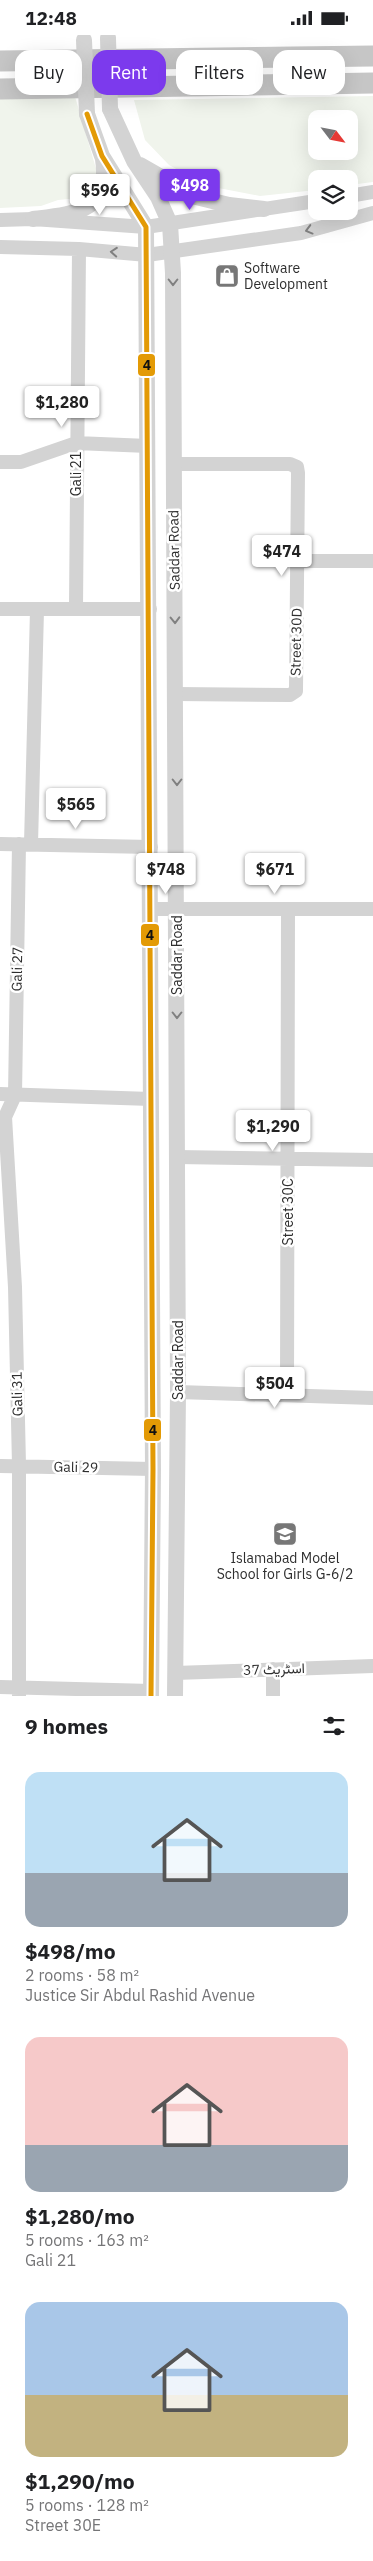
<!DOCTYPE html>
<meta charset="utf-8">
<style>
:root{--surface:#fff;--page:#f2f2f2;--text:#202124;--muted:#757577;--accent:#7c3aed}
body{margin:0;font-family:"IBM Plex Sans",Vazirmatn,sans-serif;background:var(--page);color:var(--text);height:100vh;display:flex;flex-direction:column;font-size:19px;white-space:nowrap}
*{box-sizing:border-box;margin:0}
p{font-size:16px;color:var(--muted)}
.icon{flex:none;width:28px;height:28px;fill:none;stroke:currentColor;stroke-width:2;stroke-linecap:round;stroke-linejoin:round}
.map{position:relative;height:1661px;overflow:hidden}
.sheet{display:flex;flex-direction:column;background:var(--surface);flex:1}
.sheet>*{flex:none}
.guide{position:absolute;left:15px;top:15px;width:344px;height:45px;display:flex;gap:10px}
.needle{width:32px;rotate:122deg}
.controls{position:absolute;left:308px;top:75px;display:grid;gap:10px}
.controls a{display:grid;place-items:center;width:50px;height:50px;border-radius:10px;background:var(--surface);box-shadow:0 5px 20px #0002;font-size:25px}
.price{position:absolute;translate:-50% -42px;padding:0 11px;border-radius:5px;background:#fff;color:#222;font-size:16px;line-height:32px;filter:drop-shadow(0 1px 2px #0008)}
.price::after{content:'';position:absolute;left:50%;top:30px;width:15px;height:11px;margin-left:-8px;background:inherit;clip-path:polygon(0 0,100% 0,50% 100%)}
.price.current{background:var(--accent);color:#fff}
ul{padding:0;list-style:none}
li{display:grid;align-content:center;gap:10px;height:265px;padding:0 25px}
li span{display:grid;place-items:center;height:155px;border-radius:15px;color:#555}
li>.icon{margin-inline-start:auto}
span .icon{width:90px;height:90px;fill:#fffc;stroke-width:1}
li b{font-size:21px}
h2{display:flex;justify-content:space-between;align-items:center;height:60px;padding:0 25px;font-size:21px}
.pill{padding:0 18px;border-radius:15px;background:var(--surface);box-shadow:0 5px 20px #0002;font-size:18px;line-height:45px}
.pill.current{background:var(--accent);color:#fff}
.status{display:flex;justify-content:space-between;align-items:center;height:35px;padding:0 25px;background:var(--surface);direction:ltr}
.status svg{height:14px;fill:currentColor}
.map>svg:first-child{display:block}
</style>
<div class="status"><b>12:48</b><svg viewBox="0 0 49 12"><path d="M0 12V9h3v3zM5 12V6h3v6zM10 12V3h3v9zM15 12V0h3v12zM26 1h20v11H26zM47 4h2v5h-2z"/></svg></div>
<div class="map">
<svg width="373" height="1661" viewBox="0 0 373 1661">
<rect width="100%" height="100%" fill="#fff"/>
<path fill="#f0f4ec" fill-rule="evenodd" d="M0,58H74L99,144L91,162L58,165L41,171L0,173Z
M373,61V147L349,150V144H316V155L260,161L208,151L169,130L145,105L134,65ZM316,84H349V116H316Z"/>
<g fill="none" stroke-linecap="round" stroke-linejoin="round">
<path stroke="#d3d3d3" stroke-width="14" d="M349,161L373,157
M0,185L33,184L146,192L316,166
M0,212L79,214L147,220L301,198L373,178
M0,427H21L76,408L148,411
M174,429H290L297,432L298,438L296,656L290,660L176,659
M297,526H373
M76,573L79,214
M0,574H150
M0,809L151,812
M31,809L37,575
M151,874H373
M0,1059L151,1064
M177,1122L373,1125
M178,1357L373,1363
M287,1360L288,874
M0,1431L153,1434
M175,1638L373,1631
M0,1652L151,1656
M19,1661V1430L15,1252L5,1082L15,1060L19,809
M273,1661V1634"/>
<path stroke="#d3d3d3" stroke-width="16" d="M110,74L134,126L158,162L170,189L173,238L178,1357L175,1661
M87,79L102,121L146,192L153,1434L151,1661
M140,130L196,162L229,170L264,174
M33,184C74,179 111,177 103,124"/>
<path stroke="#c6c6c6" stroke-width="21" d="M0,26L373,21
M0,54L373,48"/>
<path stroke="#d3d3d3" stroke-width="16" d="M108,3L110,74
M84,5L87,79"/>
<defs>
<path id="bus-1" d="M87,79L102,121L146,192L153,1434L151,1661"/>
</defs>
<use href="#bus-1" stroke="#fff" stroke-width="9"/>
<use href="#bus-1" stroke="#e39a05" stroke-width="5"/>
</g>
<defs><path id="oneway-chevron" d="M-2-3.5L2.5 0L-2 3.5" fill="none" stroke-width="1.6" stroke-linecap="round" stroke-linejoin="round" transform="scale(1.25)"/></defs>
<g stroke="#808080">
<use href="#oneway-chevron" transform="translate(309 195) rotate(165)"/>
<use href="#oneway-chevron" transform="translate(114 217) rotate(-176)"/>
<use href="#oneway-chevron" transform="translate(173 247) rotate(90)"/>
<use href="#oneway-chevron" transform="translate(175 585) rotate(89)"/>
<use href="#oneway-chevron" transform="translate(177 747) rotate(90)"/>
<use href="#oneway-chevron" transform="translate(177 980) rotate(90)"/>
</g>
<defs>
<symbol id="shop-square" viewBox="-11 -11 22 22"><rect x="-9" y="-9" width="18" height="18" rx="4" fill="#777" stroke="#fff"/><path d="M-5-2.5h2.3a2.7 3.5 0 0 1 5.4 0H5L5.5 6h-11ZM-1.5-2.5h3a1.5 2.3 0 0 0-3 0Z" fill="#fff"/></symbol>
<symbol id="school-square" viewBox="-11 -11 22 22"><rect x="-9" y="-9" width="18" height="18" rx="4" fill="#777" stroke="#fff"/><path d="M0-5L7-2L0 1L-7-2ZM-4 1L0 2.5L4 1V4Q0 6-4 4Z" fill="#fff"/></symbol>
</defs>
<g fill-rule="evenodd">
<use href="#shop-square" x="213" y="227" width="28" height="28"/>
<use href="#school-square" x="271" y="1485" width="28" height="28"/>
</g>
<g text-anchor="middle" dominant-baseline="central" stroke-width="5" stroke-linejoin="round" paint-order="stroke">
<g font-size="14" fill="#2e2e2e" stroke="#fff" text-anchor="start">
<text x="244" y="233">Software<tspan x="244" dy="16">Development</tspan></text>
<text x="285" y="1523" text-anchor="middle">Islamabad Model<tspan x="285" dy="16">School for Girls G-6/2</tspan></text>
</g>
<g font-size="14" fill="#2e2e2e" stroke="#fff">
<text transform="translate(76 439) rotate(-90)">Gali 21</text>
<text transform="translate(174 515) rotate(-91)">Saddar Road</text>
<text transform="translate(296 607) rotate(-89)">Street 30D</text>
<text transform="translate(177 920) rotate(-90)">Saddar Road</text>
<text transform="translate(17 934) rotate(-89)">Gali 27</text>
<text transform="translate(288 1177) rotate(-90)">Street 30C</text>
<text transform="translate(178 1325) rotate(-90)">Saddar Road</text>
<text transform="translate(17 1359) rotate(-91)">Gali 31</text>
<text transform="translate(76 1432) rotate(1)">Gali 29</text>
<text transform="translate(274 1634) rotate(-2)">اسٹریٹ 37</text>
</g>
</g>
<g stroke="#fff" stroke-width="2">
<rect x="137" y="318" width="19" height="24" rx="5" fill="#e39a05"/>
<rect x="140" y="888" width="20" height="24" rx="5" fill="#e39a05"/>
<rect x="143" y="1383" width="19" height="24" rx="5" fill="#e39a05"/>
</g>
<g font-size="14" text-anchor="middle" font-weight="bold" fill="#111">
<text x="147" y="335">4</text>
<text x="150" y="905">4</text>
<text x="153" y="1400">4</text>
</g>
</svg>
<div class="controls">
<a><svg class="needle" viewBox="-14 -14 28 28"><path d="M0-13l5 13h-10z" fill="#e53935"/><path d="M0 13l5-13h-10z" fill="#757577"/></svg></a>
<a><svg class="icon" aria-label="layers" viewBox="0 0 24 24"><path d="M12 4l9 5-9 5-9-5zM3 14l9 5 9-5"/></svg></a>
</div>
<b class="price current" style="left:190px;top:176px">$498</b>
<b class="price" style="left:100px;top:181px">$596</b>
<b class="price" style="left:62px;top:393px">$1,280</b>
<b class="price" style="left:282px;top:542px">$474</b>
<b class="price" style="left:76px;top:795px">$565</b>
<b class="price" style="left:166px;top:860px">$748</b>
<b class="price" style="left:275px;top:860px">$671</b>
<b class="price" style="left:273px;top:1117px">$1,290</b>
<b class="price" style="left:275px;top:1374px">$504</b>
<div class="guide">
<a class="pill">Buy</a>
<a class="pill current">Rent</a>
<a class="pill">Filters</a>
<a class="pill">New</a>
</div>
</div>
<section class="sheet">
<h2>9 homes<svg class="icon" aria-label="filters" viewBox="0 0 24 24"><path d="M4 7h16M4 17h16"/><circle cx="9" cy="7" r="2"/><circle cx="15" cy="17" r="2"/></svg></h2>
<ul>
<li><span style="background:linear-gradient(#bfe0f5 65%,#9aa5b1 0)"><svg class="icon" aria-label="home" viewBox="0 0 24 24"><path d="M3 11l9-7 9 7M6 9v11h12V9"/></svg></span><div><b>$498/mo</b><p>2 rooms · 58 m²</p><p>Justice Sir Abdul Rashid Avenue</p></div></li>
<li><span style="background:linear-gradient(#f6c9c9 70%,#9aa5b1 0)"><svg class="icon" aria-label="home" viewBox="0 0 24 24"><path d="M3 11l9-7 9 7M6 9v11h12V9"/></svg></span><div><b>$1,280/mo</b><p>5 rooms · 163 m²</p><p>Gali 21</p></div></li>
<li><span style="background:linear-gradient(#a9c7e8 60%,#c2b280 0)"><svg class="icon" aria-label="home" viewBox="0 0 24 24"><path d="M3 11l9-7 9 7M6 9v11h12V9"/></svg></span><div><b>$1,290/mo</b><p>5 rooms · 128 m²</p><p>Street 30E</p></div></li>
</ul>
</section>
